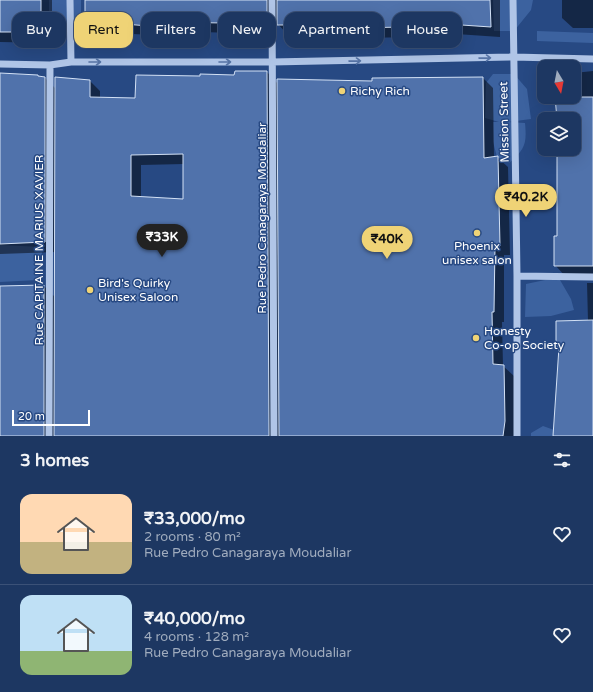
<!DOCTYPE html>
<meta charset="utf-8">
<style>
:root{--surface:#1d3762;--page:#253f68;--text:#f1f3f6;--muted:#a0acbe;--line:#3b5177;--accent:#efd376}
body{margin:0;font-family:"Varela Round",sans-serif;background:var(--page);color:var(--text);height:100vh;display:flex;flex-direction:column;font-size:15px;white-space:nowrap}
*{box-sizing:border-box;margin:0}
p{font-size:13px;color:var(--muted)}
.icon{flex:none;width:22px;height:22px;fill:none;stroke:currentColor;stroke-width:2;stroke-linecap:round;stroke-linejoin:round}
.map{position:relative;height:436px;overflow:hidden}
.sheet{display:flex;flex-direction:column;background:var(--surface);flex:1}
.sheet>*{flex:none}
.hud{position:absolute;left:12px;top:12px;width:569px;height:36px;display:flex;gap:8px}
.needle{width:26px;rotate:170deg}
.buttons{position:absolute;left:537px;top:60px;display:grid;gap:8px}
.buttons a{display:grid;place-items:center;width:44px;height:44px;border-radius:8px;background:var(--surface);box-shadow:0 4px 16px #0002,0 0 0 1px var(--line);font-size:20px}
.scale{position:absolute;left:12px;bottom:10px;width:78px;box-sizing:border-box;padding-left:4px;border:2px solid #fff;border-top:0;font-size:11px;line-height:14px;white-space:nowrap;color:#fff;-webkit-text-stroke:3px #274983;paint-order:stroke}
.price{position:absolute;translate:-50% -34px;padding:0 9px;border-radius:14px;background:var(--accent);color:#111;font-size:13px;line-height:26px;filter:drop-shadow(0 1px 2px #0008)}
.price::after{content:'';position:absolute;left:50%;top:24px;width:12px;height:9px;margin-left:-6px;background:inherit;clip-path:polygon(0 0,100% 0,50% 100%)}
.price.on{background:#222;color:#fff}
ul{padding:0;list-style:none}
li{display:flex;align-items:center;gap:12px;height:100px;padding:0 20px}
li+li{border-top:1px solid var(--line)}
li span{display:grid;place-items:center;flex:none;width:112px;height:80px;border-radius:12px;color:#555}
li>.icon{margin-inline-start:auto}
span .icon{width:48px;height:48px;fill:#fffc;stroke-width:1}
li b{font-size:17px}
h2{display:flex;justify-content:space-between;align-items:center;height:48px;padding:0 20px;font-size:17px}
.chip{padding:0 14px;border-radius:12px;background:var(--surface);box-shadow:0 4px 16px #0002,0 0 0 1px var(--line);font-size:14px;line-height:36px}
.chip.on{background:var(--accent);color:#111}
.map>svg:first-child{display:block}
</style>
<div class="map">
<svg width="593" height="436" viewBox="0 0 593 436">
<rect width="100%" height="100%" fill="#274983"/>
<path fill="#3c629f" d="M49,0H81V13L70,33L60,29L49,15Z
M493,0H533L531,10L514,31H494Z
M537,31L593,33V43L537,41Z
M493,74H514L527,89L531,119L507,122L525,123C527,144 525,149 509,163L497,157L493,142V122H499L485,118L486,83Z
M0,245L43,247L38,280L0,282Z
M545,280H560L571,299L574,310L551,316L525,317L526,284Z
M543,426L571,436H531V433Z"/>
<path fill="#0007" fill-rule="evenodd" d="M0,0H52V43L0,42Z
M86,0H500V37L427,32L418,37L358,38V46L298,48L288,38V35L277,23V35H235L233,33L171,31V36L133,34V35L96,36L86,25Z
M562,0H593V28H573L562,18Z
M593,71V278L565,276L555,265L558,237L557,149H574V119H558L556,97H574V73Z
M267,72L278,84L373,82V79L483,78L493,88L494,157H497L508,167L510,255H504V322H502L503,366L514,376V436H0V287L44,286L55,297L56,252L0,254V74L38,76L40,77L45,78L56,89L90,81L100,91V98L136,99L235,76ZM184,164V200L141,198V165Z
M587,283H593V436H554L559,349L557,347L588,321Z"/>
<path fill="#5072ab" stroke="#d3e1f5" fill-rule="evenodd" d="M0,0H41V32H0Z
M85,0H267V25H224V23L161,22V27L124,24V26H85Z
M277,0H490L491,27L417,22L407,27L348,28L349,37L287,38V25H277Z
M235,71H267L269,436H54L55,77L90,80V97L135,98L136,75L200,76V74L234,75ZM183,154V199L131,196V155Z
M0,73L38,75V76L45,77V242L0,244Z
M483,77L484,158L498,156L500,246H495L494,312H492L493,364L504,365L505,421L503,436H279L277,79L372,81V78Z
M555,97H593V266H554V236H557V149H574V119H557Z
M44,285V436H0V286Z
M593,320V436H553L559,347H556V321Z"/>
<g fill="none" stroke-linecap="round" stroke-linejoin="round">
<path stroke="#b0c5e7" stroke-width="7" d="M70,0L71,62
M272,0L274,436
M513,0L517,276V436
M0,64L50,65L71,62H272L514,57L593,59
M517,276L593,277
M49,436L50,65"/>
</g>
<defs><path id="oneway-shaft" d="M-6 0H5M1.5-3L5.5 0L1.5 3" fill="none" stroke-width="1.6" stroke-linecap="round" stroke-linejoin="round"/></defs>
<g stroke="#5774a6">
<use href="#oneway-shaft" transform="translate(485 58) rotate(-1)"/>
<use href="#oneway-shaft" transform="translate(355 61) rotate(-1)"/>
<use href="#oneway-shaft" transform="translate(95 62)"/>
<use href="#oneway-shaft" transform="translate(225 62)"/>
</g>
<g fill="#efd376" stroke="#274983" stroke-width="1.5">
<circle cx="342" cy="91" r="4"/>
<circle cx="477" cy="233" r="4"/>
<circle cx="90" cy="290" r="4"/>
<circle cx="476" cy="338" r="4"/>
</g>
<g text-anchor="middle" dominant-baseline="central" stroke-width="3" stroke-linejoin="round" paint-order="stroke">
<g font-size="12" fill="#fff" stroke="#274983" text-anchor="start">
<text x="350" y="91">Richy Rich</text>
<text x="477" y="246" text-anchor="middle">Phoenix<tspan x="477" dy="14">unisex salon</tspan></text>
<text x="98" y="283">Bird's Quirky<tspan x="98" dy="14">Unisex Saloon</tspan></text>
<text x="484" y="331">Honesty<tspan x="484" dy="14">Co-op Society</tspan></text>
</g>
<g font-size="12" fill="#fff" stroke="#274983">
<text transform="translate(504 122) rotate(-91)">Mission Street</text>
<text transform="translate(262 218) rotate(-90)">Rue Pedro Canagaraya Moudaliar</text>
<text transform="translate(39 250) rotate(-90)">Rue CAPITAINE MARIUS XAVIER</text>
</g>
</g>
</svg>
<div class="buttons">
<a><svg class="needle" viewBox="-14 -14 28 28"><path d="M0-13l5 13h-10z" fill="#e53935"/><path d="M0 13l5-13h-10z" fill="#a0acbe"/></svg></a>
<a><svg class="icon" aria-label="layers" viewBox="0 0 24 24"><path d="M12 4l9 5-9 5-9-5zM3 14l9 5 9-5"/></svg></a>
</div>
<div class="scale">20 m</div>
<b class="price" style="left:526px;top:218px">₹40.2K</b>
<b class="price on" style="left:162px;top:258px">₹33K</b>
<b class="price" style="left:387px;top:260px">₹40K</b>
<div class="hud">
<a class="chip">Buy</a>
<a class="chip on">Rent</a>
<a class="chip">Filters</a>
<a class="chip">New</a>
<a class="chip">Apartment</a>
<a class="chip">House</a>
</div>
</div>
<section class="sheet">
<h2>3 homes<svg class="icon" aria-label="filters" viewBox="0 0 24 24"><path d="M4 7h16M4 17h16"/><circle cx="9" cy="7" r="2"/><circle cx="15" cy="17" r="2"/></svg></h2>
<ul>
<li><span style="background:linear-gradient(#ffd9b3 60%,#c2b280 0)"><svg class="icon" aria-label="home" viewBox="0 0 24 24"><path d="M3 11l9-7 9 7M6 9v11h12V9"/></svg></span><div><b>₹33,000/mo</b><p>2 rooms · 80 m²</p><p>Rue Pedro Canagaraya Moudaliar</p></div><svg class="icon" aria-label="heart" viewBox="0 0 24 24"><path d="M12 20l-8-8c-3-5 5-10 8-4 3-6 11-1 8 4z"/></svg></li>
<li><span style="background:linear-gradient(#bfe0f5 70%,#8fb573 0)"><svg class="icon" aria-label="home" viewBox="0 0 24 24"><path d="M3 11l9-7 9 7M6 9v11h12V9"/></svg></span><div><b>₹40,000/mo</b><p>4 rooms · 128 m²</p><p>Rue Pedro Canagaraya Moudaliar</p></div><svg class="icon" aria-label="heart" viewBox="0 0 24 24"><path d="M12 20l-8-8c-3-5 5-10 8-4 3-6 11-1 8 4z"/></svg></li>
</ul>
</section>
